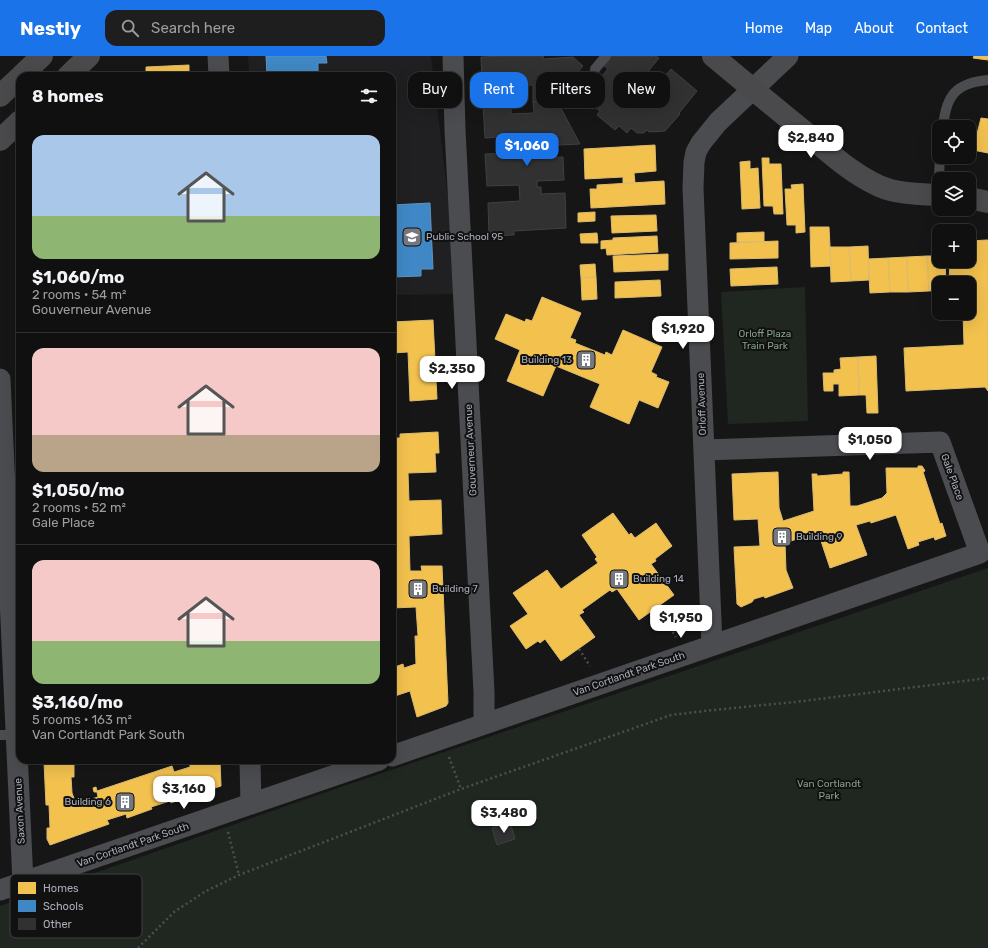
<!DOCTYPE html>
<meta charset="utf-8">
<style>
:root{--surface:#101011;--page:#1e1e1f;--text:#f1f3f6;--muted:#9c9d9f;--line:#303031;--accent:#1a73e8}
body{margin:0;font-family:Rubik,sans-serif;background:var(--page);color:var(--text);height:100vh;display:flex;flex-direction:column;font-size:15px;white-space:nowrap}
*{box-sizing:border-box;margin:0}
p{font-size:13px;color:var(--muted)}
.icon{flex:none;width:22px;height:22px;fill:none;stroke:currentColor;stroke-width:2;stroke-linecap:round;stroke-linejoin:round}
.map{position:relative;flex:1;overflow:hidden}
.sheet{position:absolute;left:16px;top:16px;width:380px;height:692px;display:flex;flex-direction:column;background:var(--surface);border-radius:12px;box-shadow:0 4px 16px #0002,0 0 0 1px var(--line)}
.sheet>*{flex:none}
.top-card{position:absolute;left:408px;top:16px;width:380px;height:36px;display:flex;gap:8px}
.fabs{position:absolute;left:932px;top:64px;display:grid;gap:8px}
.fabs a{display:grid;place-items:center;width:44px;height:44px;border-radius:8px;background:var(--surface);box-shadow:0 4px 16px #0002,0 0 0 1px var(--line);font-size:20px}
.price{position:absolute;translate:-50% -34px;padding:0 9px;border-radius:8px;background:#fff;color:#222;font-size:13px;line-height:26px;filter:drop-shadow(0 1px 2px #0008)}
.price::after{content:'';position:absolute;left:50%;top:24px;width:12px;height:9px;margin-left:-6px;background:inherit;clip-path:polygon(0 0,100% 0,50% 100%)}
.price.active{background:var(--accent);color:#fff}
ul{padding:0;list-style:none}
li{display:grid;align-content:center;gap:8px;height:212px;padding:0 16px}
li+li{border-top:1px solid var(--line)}
li span{display:grid;place-items:center;height:124px;border-radius:12px;color:#555}
li>.icon{margin-inline-start:auto}
span .icon{width:72px;height:72px;fill:#fffc;stroke-width:1}
li b{font-size:17px}
h2{display:flex;justify-content:space-between;align-items:center;height:48px;padding:0 16px;font-size:17px}
.pill{padding:0 14px;border-radius:12px;background:var(--surface);box-shadow:0 4px 16px #0002,0 0 0 1px var(--line);font-size:14px;line-height:36px}
.pill.active{background:var(--accent);color:#fff}
header{display:flex;align-items:center;gap:24px;box-sizing:border-box;height:56px;padding:0 20px;background:var(--accent);color:#fff}
header strong{font-size:19px}
nav{display:flex;gap:22px;margin-inline-start:auto;font-size:14px}
.search{width:280px;height:36px;background:var(--page);display:flex;align-items:center;gap:10px;box-sizing:border-box;padding:0 14px;border-radius:12px;color:var(--muted);font-size:15px}
.map>svg:first-child{display:block}
</style>
<header>
<strong>Nestly</strong>
<div class="search"><svg class="icon" aria-label="search" viewBox="0 0 24 24"><circle cx="10" cy="10" r="6"/><path d="M15 15l6 6"/></svg>Search here</div>
<nav><a>Home</a><a>Map</a><a>About</a><a>Contact</a></nav>
</header>
<div class="map">
<svg width="988" height="892" viewBox="0 0 988 892">
<rect width="100%" height="100%" fill="#161617"/>
<path fill="#202022" d="M248,0H431L455,199L454,238L392,239V20H249Z"/>
<path fill="#202721" d="M805,231L808,365L728,368L721,236Z
M988,512V892H0V850L341,731Z"/>
<path fill="#f2c14e" stroke="#dcbb6e" d="M974,0H988V4L973,2Z
M189,9V20H146V11Z
M981,62L988,63V97L973,94Z
M655,89L656,115L634,117L635,127L623,128V121L585,123L584,93Z
M762,102H769V108H781L783,158H774L773,150H764Z
M750,105V113L758,112L760,152L742,153L740,106Z
M664,125L665,148L591,152L590,133H597V129Z
M803,128L805,176L796,177V169H787L785,133H792L791,129Z
M595,156V165L578,166V157Z
M656,159L657,175L612,177L611,160Z
M810,171H829L831,210L811,211Z
M764,176V186H737V177Z
M597,177L598,187H581L580,178Z
M657,180L658,196L607,199L606,192L601,193V185L613,184V182Z
M987,184H988V335L985,331L906,335L904,292L964,289L963,257H969V227H949L950,205H969V185Z
M778,185V202L730,203V187Z
M868,190L869,224L851,225L849,191Z
M830,191H849L851,225L831,226Z
M668,198V214L614,216L613,200Z
M927,200L929,235L908,236L907,201Z
M927,200H939V205H945L946,227H939V234L929,235Z
M907,201L908,236H890L888,202Z
M888,202L890,236L870,237L868,203Z
M595,208L596,221L581,222L580,209Z
M777,211L778,228L731,230L730,213Z
M596,221L597,243L582,244L581,222Z
M660,224L661,240L615,242V226Z
M542,241L581,257L570,282L576,284L575,287L605,299L606,296L612,299L623,274L662,291L651,316L657,319L656,321L669,326L658,352L639,344L629,368L590,351L600,328L556,310L543,340L507,325L520,294L495,283L506,258L525,266L526,263L532,265Z
M433,264L437,343L410,345L408,296L392,297V266Z
M876,300L878,357H867L866,339H859L858,301Z
M858,301L859,339L839,340V328H833V335H824L823,317H834V314L841,313L840,302Z
M438,376L439,397H435L436,416L408,417L409,445L441,444L442,478L409,480L410,515H422L421,510H442L448,647L446,650L417,661L410,635L392,641V612L403,608L404,612L416,608L415,580H418L416,551L392,552V382H400V378Z
M918,410H922L924,413L925,415L923,416L940,468L942,467L946,480L935,484L934,481L918,486L919,489L908,493L896,459L871,467L870,465L856,469L867,499L830,512L818,476L785,487L786,514L793,532L765,542L764,540L754,543L752,546L741,551L737,548L734,491L760,490L758,463L734,464L732,418L778,416L779,452L783,465L814,455L812,418H817V420L843,418V416H849L850,450H857L882,442L887,437L886,412H918Z
M613,457L629,479L631,477L635,482L656,467L672,490L655,503L656,505L651,508L674,539L639,564L617,533L612,536L610,534L582,554L584,556L579,559L595,581L561,605L545,583L540,587L538,585L526,593L510,570L528,558L513,537L547,514L561,533L598,507L595,503L597,501L582,479Z
M74,704V721H71L72,737L76,748L98,741L97,736H94L93,732L96,731L97,735L172,710L174,716L190,711V704H220L221,730L206,735L205,733L193,737V739L171,747L170,745L151,751L152,753L127,762L126,758L107,764L109,768L50,789L47,783V772H50L49,749H46L44,706Z"/>
<path fill="#3f88c5" stroke="#5f93c1" d="M266,0H326L327,7H318V20H267Z
M430,147L433,213H421V220L392,221V149Z"/>
<path fill="#313132" stroke="#3f4043" d="M505,0H543L544,3L573,1L583,10L558,40L557,45L533,46V29H527V34L510,35L511,47L483,48L481,1Z
M609,0H656L659,2L641,24L651,32L659,23L661,25L671,13L697,35L679,57L680,58L665,75L649,76L647,74L644,77H637L631,72L627,77L619,70L615,74L597,59L600,55L584,42L608,13L602,8Z
M557,45L580,88L540,90V96L535,97L536,102L563,101L564,124L537,125V131H541V138L565,137L566,172L514,175V179L489,180L488,147L520,145L519,129L487,130L485,98L518,97L517,80L485,82L483,48L511,47V58L534,57L533,46Z
M510,766L515,783L497,789L492,772Z"/>
<g fill="none" stroke-linecap="round" stroke-linejoin="round">
<path stroke="#4c4e51" stroke-width="2.5" stroke-dasharray="2 3" stroke-linecap="butt" d="M656,551L676,581
M579,593L590,610
M449,701L461,733
M228,776L239,819
M138,892L174,856L206,835L239,819L461,733L671,659L713,654L795,646L988,622"/>
<path stroke="#4b4c4f" stroke-width="10" d="M595,13L606,0
M943,71C946,39 956,27 988,24
M938,139L940,101
M0,679H16"/>
<path stroke="#4b4c4f" stroke-width="21" d="M218,0L219,20
M453,0L455,74L484,636V668
M0,323L23,827
M712,589L693,132L694,106L696,96L701,87L718,66L788,0
M392,700L980,497L940,386L704,394
M250,704L251,748
M0,834L379,704"/>
<path stroke="#4a4a4d" stroke-width="22" d="M713,0C743,25 774,51 805,76C828,96 851,117 879,130C897,138 919,138 939,139
M21,20L42,0
M68,20L89,0
M0,40L20,21
M0,84L20,65
M969,142L988,146"/>
</g>
<defs>
<symbol id="school-square" viewBox="-11 -11 22 22"><rect x="-9" y="-9" width="18" height="18" rx="4" fill="#76787f" stroke="#111112"/><path d="M0-5L7-2L0 1L-7-2ZM-4 1L0 2.5L4 1V4Q0 6-4 4Z" fill="#fff"/></symbol>
<symbol id="building-square" viewBox="-11 -11 22 22"><rect x="-9" y="-9" width="18" height="18" rx="4" fill="#76787f" stroke="#111112"/><path d="M-4-6H4V6H1V3H-1V6H-4ZM-2.5-4.3h1.7v1.8h-1.7ZM.8-4.3h1.7v1.8H.8ZM-2.5-1h1.7V.8h-1.7ZM.8-1h1.7V.8H.8Z" fill="#fff"/></symbol>
</defs>
<g fill-rule="evenodd">
<use href="#school-square" x="401" y="170" width="22" height="22"/>
<use href="#building-square" x="575" y="293" width="22" height="22"/>
<use href="#building-square" x="771" y="470" width="22" height="22"/>
<use href="#building-square" x="608" y="512" width="22" height="22"/>
<use href="#building-square" x="407" y="522" width="22" height="22"/>
<use href="#building-square" x="114" y="735" width="22" height="22"/>
</g>
<g text-anchor="middle" dominant-baseline="central" stroke-width="4" stroke-linejoin="round" paint-order="stroke">
<g font-size="10" fill="#a9adb7" stroke="#111112" text-anchor="start">
<text x="426" y="181">Public School 95</text>
<text x="572" y="304" text-anchor="end">Building 13</text>
<text x="796" y="481">Building 9</text>
<text x="633" y="523">Building 14</text>
<text x="432" y="533">Building 7</text>
<text x="111" y="746" text-anchor="end">Building 6</text>
</g>
<g font-size="10" fill="#81a084" stroke="#111112">
<text x="765" y="278">Orloff Plaza<tspan x="765" dy="12">Train Park</tspan></text>
<text x="829" y="728">Van Cortlandt<tspan x="829" dy="12">Park</tspan></text>
</g>
<g font-size="10" fill="#a9adb7" stroke="#111112">
<text transform="translate(702 348) rotate(-92)">Orloff Avenue</text>
<text transform="translate(471 394) rotate(-93)">Gouverneur Avenue</text>
<text transform="translate(952 421) rotate(70)">Gale Place</text>
<text transform="translate(629 618) rotate(-19)">Van Cortlandt Park South</text>
<text transform="translate(20 755) rotate(-93)">Saxon Avenue</text>
<text transform="translate(133 789) rotate(-19)">Van Cortlandt Park South</text>
</g>
</g>
<rect x="10" y="818" width="132" height="64" rx="6" fill="#111112" stroke="#3f4044" stroke-width="1"/>
<rect x="18" y="826" width="18" height="12" fill="#f2c14e"/>
<rect x="18" y="844" width="18" height="12" fill="#3f88c5"/>
<rect x="18" y="862" width="18" height="12" fill="#313132"/>
<g font-size="11" fill="#a9adb7">
<text x="43" y="836">Homes</text>
<text x="43" y="854">Schools</text>
<text x="43" y="872">Other</text>
</g>
</svg>
<div class="fabs">
<a><svg class="icon" aria-label="locate" viewBox="0 0 24 24"><circle cx="12" cy="12" r="6"/><path d="M12 2v4M12 18v4M2 12h4M18 12h4"/></svg></a>
<a><svg class="icon" aria-label="layers" viewBox="0 0 24 24"><path d="M12 4l9 5-9 5-9-5zM3 14l9 5 9-5"/></svg></a>
<a>+</a>
<a>−</a>
</div>
<b class="price" style="left:811px;top:103px">$2,840</b>
<b class="price active" style="left:527px;top:111px">$1,060</b>
<b class="price" style="left:683px;top:294px">$1,920</b>
<b class="price" style="left:452px;top:334px">$2,350</b>
<b class="price" style="left:870px;top:405px">$1,050</b>
<b class="price" style="left:681px;top:583px">$1,950</b>
<b class="price" style="left:184px;top:754px">$3,160</b>
<b class="price" style="left:504px;top:778px">$3,480</b>
<div class="top-card">
<a class="pill">Buy</a>
<a class="pill active">Rent</a>
<a class="pill">Filters</a>
<a class="pill">New</a>
</div>
<section class="sheet">
<h2>8 homes<svg class="icon" aria-label="filters" viewBox="0 0 24 24"><path d="M4 7h16M4 17h16"/><circle cx="9" cy="7" r="2"/><circle cx="15" cy="17" r="2"/></svg></h2>
<ul>
<li><span style="background:linear-gradient(#a9c7e8 65%,#8fb573 0)"><svg class="icon" aria-label="home" viewBox="0 0 24 24"><path d="M3 11l9-7 9 7M6 9v11h12V9"/></svg></span><div><b>$1,060/mo</b><p>2 rooms · 54 m²</p><p>Gouverneur Avenue</p></div></li>
<li><span style="background:linear-gradient(#f6c9c9 70%,#b9a48a 0)"><svg class="icon" aria-label="home" viewBox="0 0 24 24"><path d="M3 11l9-7 9 7M6 9v11h12V9"/></svg></span><div><b>$1,050/mo</b><p>2 rooms · 52 m²</p><p>Gale Place</p></div></li>
<li><span style="background:linear-gradient(#f6c9c9 65%,#8fb573 0)"><svg class="icon" aria-label="home" viewBox="0 0 24 24"><path d="M3 11l9-7 9 7M6 9v11h12V9"/></svg></span><div><b>$3,160/mo</b><p>5 rooms · 163 m²</p><p>Van Cortlandt Park South</p></div></li>
</ul>
</section>
</div>
